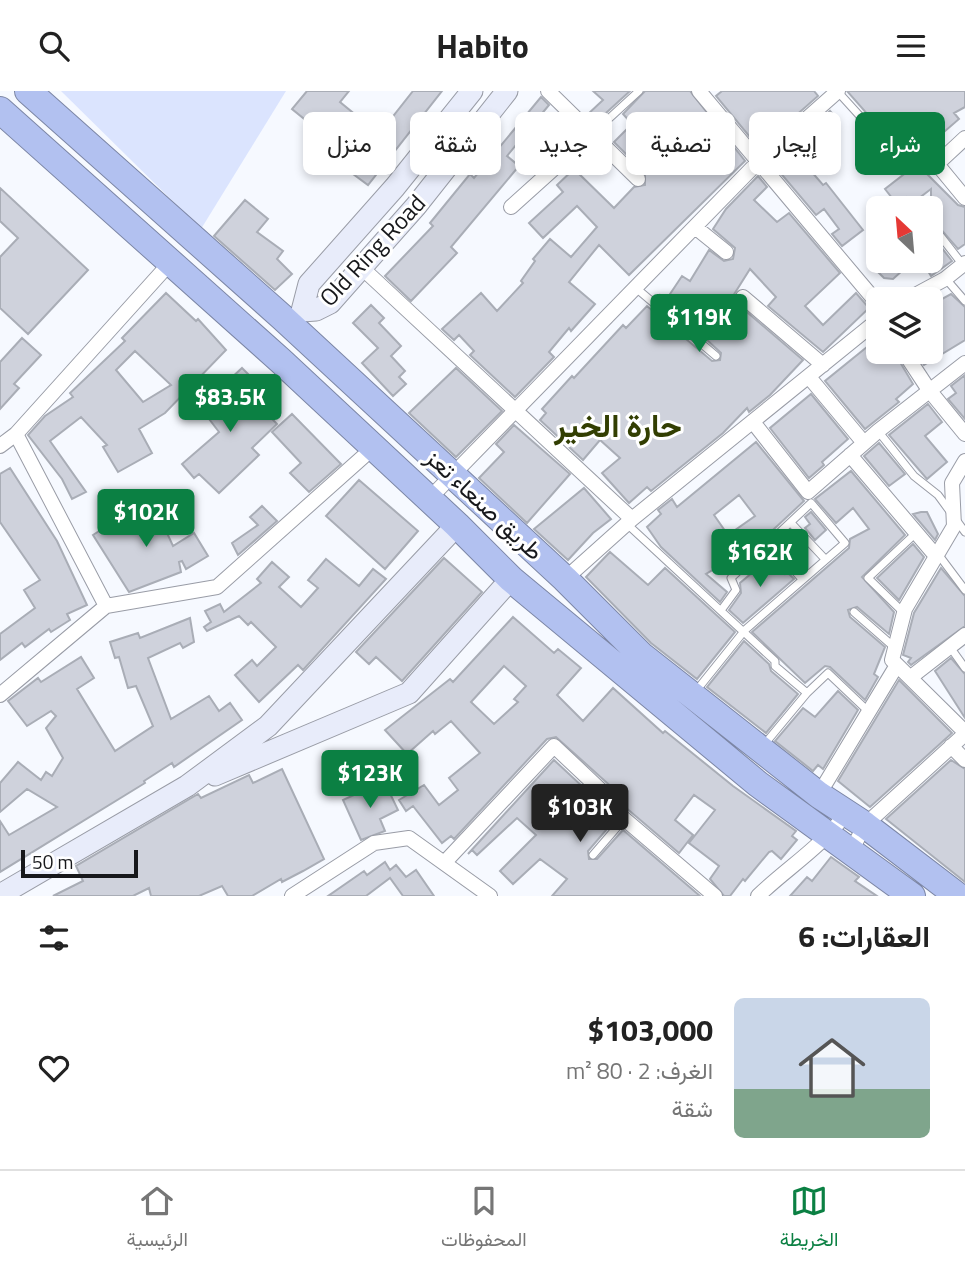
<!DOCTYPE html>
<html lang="ar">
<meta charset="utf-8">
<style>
:root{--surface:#fff;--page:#f6f6f6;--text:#222;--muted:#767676;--line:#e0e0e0;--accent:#0b8043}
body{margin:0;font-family:"Titillium Web",Vazirmatn,sans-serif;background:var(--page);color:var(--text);direction:rtl;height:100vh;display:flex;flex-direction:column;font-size:26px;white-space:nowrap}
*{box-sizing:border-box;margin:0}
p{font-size:23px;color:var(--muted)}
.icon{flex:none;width:38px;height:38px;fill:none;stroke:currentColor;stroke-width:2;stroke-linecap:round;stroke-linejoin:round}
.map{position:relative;height:805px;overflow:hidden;direction:ltr}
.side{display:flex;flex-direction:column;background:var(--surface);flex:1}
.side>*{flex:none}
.guide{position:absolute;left:21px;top:21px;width:924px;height:63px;direction:rtl;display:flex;gap:14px}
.needle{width:46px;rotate:334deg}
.buttons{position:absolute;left:866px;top:105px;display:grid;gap:14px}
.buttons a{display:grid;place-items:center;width:77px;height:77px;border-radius:10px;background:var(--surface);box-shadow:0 4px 10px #0003;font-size:35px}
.scale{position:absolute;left:21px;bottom:18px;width:117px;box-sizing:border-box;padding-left:7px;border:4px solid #17181b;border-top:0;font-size:19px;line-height:24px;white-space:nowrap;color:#17181b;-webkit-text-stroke:5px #fff;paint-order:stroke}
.price{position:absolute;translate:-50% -60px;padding:0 16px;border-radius:7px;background:var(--accent);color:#fff;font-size:23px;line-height:46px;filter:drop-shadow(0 2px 4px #0008)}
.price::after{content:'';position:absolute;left:50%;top:42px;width:21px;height:16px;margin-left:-10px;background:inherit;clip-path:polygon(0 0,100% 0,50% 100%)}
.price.selected{background:#222;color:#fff}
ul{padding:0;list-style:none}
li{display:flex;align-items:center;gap:21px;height:175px;padding:0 35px}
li+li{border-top:2px solid var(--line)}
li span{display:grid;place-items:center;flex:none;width:196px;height:140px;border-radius:10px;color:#555}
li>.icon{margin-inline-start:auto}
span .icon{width:84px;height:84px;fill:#fffc;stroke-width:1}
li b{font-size:30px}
h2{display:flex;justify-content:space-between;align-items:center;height:84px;padding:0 35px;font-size:30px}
.tag{padding:0 24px;border-radius:10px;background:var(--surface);box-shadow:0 4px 10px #0003;font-size:24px;line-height:63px}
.tag.selected{background:var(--accent);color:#fff}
header{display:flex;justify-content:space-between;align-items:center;height:91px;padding:0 35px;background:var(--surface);font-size:32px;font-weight:700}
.tabs{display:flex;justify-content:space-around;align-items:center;height:98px;border-top:2px solid var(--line);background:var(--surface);font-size:19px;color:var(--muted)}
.tabs a{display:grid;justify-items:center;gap:4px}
.tabs .selected{color:var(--accent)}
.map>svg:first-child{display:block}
</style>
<header><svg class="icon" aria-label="menu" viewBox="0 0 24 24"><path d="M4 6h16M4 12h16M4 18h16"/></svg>Habito<svg class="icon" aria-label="search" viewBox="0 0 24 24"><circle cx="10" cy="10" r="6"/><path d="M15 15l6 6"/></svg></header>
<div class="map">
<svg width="965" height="805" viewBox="0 0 965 805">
<rect width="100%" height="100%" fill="#f6f9ff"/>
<path fill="#dbe4fe" d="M61,0H286L201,138Z"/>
<path fill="#cfd2dc" stroke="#a9adb6" stroke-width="2" fill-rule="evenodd" d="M307,0H349L340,11L379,43L413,0H442L368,94L349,80L356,70L292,18Z
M593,0H630L595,32L587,24L603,9Z
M645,0H690L745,70L629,184L599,154L569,191L595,213L571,240L569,237L549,261L554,266L515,306L470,264L474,260L459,244L454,249L442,238L481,202L497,220L523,192L521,190L535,170L533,168L550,148L571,166L597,136L577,115L543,147L529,132L563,101L557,94L574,78L614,117L634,96L645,94V82L614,51L632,33L623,23Z
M722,0H814L818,5L759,57L716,5Z
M847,0H965V16L954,22L959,28L922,60L912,53L899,59Z
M541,6L549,14L507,65L519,75L451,156L457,162L411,210L385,185L433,135L430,132L470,83L474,87Z
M830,20L839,30L798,65L823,94L826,92L863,139L842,155L832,143L839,138L824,118L816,124L772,72Z
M911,67L958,114L965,116V153L958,158L931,127V98L906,117H901L905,107L896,112L885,98L908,80L901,72Z
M758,85L767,96L754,109L777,131L789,122L840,182L805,215L823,234L856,202L869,217L823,261L768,215L776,206L750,178L733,205L734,210L803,269L770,304L749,321L747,317L723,342L651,400L647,396L629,412L602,382L620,367L600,349L583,369L540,329L546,322L542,318L572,285L574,287L623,234L626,237L647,215L712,270L720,269L721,262L707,249L723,233L696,215L684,230L658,207L660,204L666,209L682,185L690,190L709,159L724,170L733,168L735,157L713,138L726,118Z
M0,97L88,179L28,243L0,217V166L18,147L0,130Z
M245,109L268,128L257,141L283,160L277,168L292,183L275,199L214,145Z
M931,143L952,170L931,185L922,170H931Z
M878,170H904L903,179L893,188L884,187L878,181Z
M166,202L196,230L198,228L226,259L165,322L139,338L152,362L118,381L103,356L107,354L81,326L50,350L86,401L72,408L62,388L28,344L45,325L73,306L70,302L125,250L122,247ZM135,260L171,294L143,311L116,279Z
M951,203L965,216V249L924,274L915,261H931V214Z
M371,214L384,227L379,232L401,255L391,265L405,280L399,286L406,293L393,305L362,272L378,257L353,232Z
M22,247L41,264L14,293L19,297L0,318V271Z
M878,247V261H894L913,293L896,308L899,311L865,338L825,290Z
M242,277L254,289L244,299L277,333L252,357L259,364L219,402L199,383L194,387L182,373L219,341L200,316Z
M456,277L502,320L456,366L409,322Z
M965,284V328L948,308L956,302L951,295Z
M811,303L848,348L822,371L824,374L809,387L770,337Z
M928,313L942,331L925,345L947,371L927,388L889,344Z
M292,323L341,373L309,401L290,382L301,372L272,341Z
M514,334L570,383L527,432L479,387L504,361L496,353Z
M756,351L804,410L760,451L706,483L727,501L720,511L661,456L647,436L661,423L658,419L672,408L677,416ZM739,404L755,425L728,444L714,424Z
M879,352L905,383L889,395L864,365Z
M10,377L57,450L87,514L67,523L70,529L51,541L49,538L25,556L22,552L0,569V543L35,517L24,499L40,489L0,431V383Z
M851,380L905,444L862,486L894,521L889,543L857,516L848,519L850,526L885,556L874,583L878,586L865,609L830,576L825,575L805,592L752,541L849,457L850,448L869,438L853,417L836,432L815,408Z
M359,389L418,440L385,478L326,425Z
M584,397L611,428L593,442L568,469L534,438Z
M154,414L173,455L194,442L208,465L186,478L182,470L179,471L181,481L129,501L93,444L118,428L119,430Z
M262,415L277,430L238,464L232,452L258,434L250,426Z
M811,421L826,439L815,449L805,437L810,433L805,426Z
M921,421H927L938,443L935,449L913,423Z
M795,445L806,456L792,468L782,457Z
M913,453L924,466L899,509L877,487Z
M610,461L648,494L665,477L735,541L697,588L651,552L586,486Z
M772,465L785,483L787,481L794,488L743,532L729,519L741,502L740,492Z
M444,467L482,501L402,590L376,566L369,573L356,561Z
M326,468L359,495L373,478L386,488L303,579L298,574L259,611L235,584L252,569L257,575L276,556L251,531L248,534L239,525L207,540L204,536L211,531L205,520L220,513L224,521L261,492L257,488L272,471L289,486L279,496L301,516L318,497L308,489Z
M941,477L965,505V535L911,574L908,571L911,567L903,564L914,522Z
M513,526L554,562L558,558L581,577L557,604L583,630L613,597L663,642L665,640L733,695L796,740L792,745L797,749L781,768L772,760L769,761L745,790L743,788L730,805H724L710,788L719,775L689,752L715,719L694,704L675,729L693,744L679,762L618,710L615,699L556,646L547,648L454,748L451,745L442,752L413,715L406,720L399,709L424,694L439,714L458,699L449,687L480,662L451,630L435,643L433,640L407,663L385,639L450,588L453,591ZM504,575L526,595L514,608L518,611L494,633L471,611Z
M190,527L194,551L183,557L180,552L148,567L171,628L209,605L219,620L230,612L242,629L174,676L172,672L144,690L145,692L0,781V730L9,744L57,716L27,698L0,721V692L18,671L41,689L46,681L52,685L63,667L46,637L56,625L51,620L27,635L8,610L38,587L41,591L81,566L94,587L77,598L115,660L153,635L136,595L128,597L119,566L115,567L110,551L138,542L140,547Z
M744,550L769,573L771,580L798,603L766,642L707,596Z
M951,567L965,583V627L935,580Z
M899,589L952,642L870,716L838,690Z
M838,600L858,619L823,678L818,674L813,680L775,650L803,617L815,626Z
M554,669L598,710L600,719L613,731L588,760L589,768H597L623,739L700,805H552L567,788L540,768L513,793L500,780L536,744L517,727L477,764L472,759L468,763Z
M951,669L965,678V791L886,728Z
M282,678L324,768L303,780L282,791L281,788L252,805H228L222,795L199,805H151L149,797L133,805H53L83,790L76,775L198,703L201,707L249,684L253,692Z
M384,690L398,719L380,728L385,740L361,749L343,709Z
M831,766L859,786L855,790L877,805H790L807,786L812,790Z
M385,771L390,779L396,774L406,786L416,779L434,805H403L390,787L366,805H328L364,780L367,784Z"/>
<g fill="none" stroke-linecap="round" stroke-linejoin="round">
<defs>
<path id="lane" d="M838,1L898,67L912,59L931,78L937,73
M591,44L639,0
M917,116L918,117
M931,133L963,174
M946,188L965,210
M636,197L716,265
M878,340L914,385L938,404L965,441
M791,432L825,468
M627,433L775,570V575L807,602
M769,452L801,487
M938,463L965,499
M722,518L736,499L731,487L811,412
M854,521L894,556
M904,522L868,487L916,442
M950,556L965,577
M696,600L745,539L845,452L812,413
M763,655L807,602L828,582L869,621
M593,764L624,728"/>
<path id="street" d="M548,0L638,88
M699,0L878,213
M965,47L937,73L965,107
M511,116L591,44
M695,136L726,161
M361,176L632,428
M743,206L823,274
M908,208L945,188L965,172
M904,261L929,299L965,343
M809,286L864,352
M753,331L808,401L878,340L965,272
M16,343L106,515
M0,355L16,343L170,172
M850,364L936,465
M965,370L952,392L954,435L905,518L892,569L965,641
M429,408L760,69L838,0
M565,488L632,428L878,229
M911,586L965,544
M0,604L106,515L217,496L373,357
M951,655L965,669
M816,708L897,574
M851,760L865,734L965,643
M446,770L554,655L608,706V714L715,805
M292,805L374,752L409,747L490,805
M758,805C787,777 823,755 846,722"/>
<path id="secondary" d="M302,220L316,219L330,212L416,115L507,0
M302,220L309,193L395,96L472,0
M215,684L409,602L511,488
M0,804L187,695L268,635L457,434"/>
<path id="highway" d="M28,0L283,227L565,488L641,564L819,704L865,734L958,805
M0,19L281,270L457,434L511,488L758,693L912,805"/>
</defs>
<use href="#lane" stroke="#999ca6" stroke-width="9"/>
<use href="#street" stroke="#999ca6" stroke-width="16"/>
<use href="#secondary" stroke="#999ca6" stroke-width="23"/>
<use href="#highway" stroke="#7c86a5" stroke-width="28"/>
<use href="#lane" stroke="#fff" stroke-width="7"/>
<use href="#street" stroke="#fff" stroke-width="14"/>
<use href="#secondary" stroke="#e8ecfa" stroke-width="21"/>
<use href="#highway" stroke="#b2c1f0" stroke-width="26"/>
</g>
<g text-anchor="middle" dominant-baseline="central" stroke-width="6" stroke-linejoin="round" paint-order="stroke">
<g font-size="24" fill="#17181b" stroke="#fff">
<text transform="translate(372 159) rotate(-47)">Old Ring Road</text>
<text transform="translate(485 413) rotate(43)">طريق صنعاء تعز</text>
</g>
<g font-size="32" font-weight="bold" fill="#323e02" stroke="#fff">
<text x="618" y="334">حارة الخير</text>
</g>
</g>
</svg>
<div class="buttons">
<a><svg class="needle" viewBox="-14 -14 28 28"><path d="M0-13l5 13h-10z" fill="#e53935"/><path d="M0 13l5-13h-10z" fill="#767676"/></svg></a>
<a><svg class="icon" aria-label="layers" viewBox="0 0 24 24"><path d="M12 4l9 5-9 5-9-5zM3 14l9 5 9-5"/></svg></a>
</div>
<div class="scale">50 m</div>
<b class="price" style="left:699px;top:263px">$119K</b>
<b class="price" style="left:230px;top:343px">$83.5K</b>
<b class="price" style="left:146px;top:458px">$102K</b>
<b class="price" style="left:760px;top:498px">$162K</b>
<b class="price" style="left:370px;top:719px">$123K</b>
<b class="price selected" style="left:580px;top:753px">$103K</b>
<div class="guide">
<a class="tag selected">شراء</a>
<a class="tag">إيجار</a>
<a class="tag">تصفية</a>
<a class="tag">جديد</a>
<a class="tag">شقة</a>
<a class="tag">منزل</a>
</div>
</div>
<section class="side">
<h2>العقارات: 6<svg class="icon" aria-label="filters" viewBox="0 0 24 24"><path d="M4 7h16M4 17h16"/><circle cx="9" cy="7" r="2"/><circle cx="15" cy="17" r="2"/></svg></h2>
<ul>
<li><span style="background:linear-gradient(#c9d6e8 65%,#7fa58c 0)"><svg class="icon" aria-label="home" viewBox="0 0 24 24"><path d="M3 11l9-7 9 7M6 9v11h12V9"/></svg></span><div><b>$103,000</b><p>الغرف: 2 · 80 m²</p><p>شقة</p></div><svg class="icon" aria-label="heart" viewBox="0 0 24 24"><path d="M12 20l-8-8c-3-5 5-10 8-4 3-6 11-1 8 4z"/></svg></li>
</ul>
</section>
<nav class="tabs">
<a class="selected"><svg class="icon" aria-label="map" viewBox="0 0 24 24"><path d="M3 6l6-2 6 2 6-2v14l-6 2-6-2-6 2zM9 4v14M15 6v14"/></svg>الخريطة</a>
<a><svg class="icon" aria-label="saved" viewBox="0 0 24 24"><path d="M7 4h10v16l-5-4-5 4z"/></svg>المحفوظات</a>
<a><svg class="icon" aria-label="home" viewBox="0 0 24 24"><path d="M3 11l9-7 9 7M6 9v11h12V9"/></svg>الرئيسية</a>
</nav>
